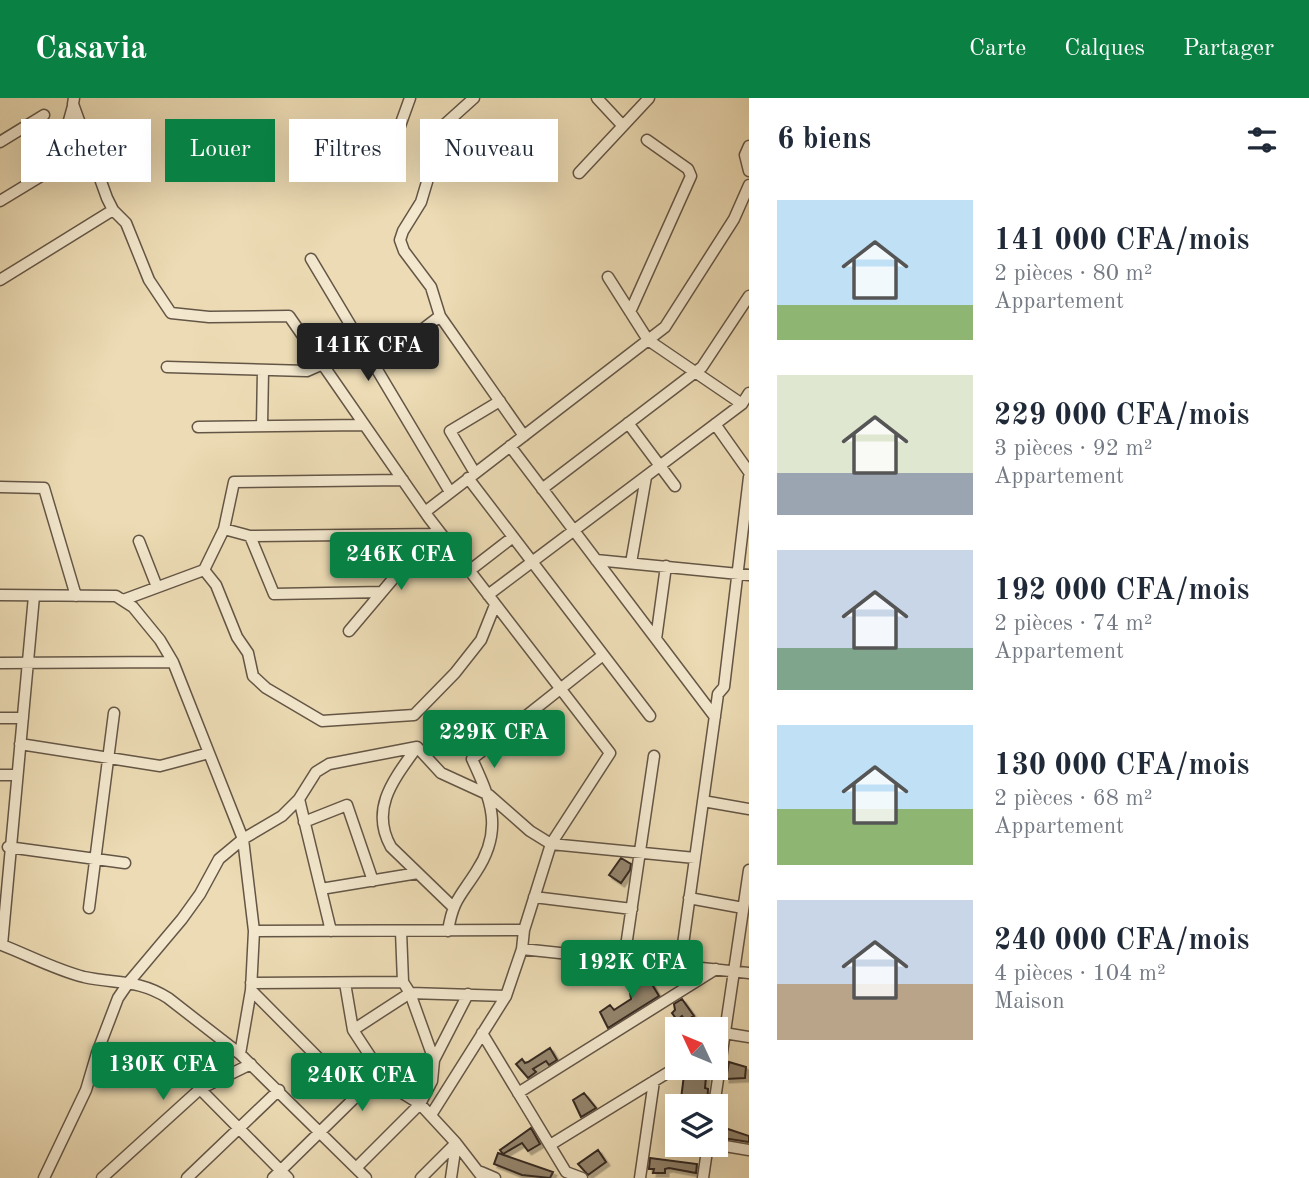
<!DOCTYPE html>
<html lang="fr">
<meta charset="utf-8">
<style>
:root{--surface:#fff;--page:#f6f6f7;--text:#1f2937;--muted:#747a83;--accent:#0b8043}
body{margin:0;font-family:"Old Standard TT",serif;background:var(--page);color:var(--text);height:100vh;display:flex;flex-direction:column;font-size:26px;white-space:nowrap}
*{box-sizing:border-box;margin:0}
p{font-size:23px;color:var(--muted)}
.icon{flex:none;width:38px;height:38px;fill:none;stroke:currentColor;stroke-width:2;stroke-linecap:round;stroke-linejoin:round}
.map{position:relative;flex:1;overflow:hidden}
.sheet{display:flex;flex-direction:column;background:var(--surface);width:560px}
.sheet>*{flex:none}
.hud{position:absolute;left:21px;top:21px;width:623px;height:63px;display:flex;gap:14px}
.needle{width:46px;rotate:314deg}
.fabs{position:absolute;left:665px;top:919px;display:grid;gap:14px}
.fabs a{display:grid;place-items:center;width:63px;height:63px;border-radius:0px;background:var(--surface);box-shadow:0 7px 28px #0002;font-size:35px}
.price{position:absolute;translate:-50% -60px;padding:0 16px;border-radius:7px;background:var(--accent);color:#fff;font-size:23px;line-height:46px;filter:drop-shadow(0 2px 4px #0008)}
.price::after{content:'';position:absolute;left:50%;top:42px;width:21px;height:16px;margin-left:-10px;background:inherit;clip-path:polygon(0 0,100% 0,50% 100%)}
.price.on{background:#222;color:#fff}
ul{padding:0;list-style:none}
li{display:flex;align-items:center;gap:21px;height:175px;padding:0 28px}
li span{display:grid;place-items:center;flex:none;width:196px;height:140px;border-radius:0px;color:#555}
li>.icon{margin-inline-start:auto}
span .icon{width:84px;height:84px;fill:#fffc;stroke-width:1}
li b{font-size:30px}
h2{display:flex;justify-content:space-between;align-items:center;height:84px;padding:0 28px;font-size:30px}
.tag{padding:0 24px;border-radius:0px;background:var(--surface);box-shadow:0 7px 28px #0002;font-size:24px;line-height:63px}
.tag.on{background:var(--accent);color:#fff}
header{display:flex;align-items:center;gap:42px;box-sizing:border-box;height:98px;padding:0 35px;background:var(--accent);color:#fff}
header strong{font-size:33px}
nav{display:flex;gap:38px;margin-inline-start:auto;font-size:24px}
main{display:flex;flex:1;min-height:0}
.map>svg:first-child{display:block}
</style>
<header>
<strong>Casavia</strong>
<nav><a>Carte</a><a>Calques</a><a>Partager</a></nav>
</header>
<main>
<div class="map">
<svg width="749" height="1080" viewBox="0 0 749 1080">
<defs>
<filter id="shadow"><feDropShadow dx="3.5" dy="3.5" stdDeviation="0" flood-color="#0004"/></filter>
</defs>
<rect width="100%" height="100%" fill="#ecdbb4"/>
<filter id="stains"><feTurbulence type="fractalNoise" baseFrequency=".00286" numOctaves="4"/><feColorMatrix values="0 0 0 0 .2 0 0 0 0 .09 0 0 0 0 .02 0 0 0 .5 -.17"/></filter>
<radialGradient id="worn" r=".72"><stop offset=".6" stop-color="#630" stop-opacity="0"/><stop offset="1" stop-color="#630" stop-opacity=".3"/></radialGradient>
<path fill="#95866e" stroke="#362922" stroke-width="2" filter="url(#shadow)" d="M621,760L631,766L630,772L621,785L609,777Z
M640,872L642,876L648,873L652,881L650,883L659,898L608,930L600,914L610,907L614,912L631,901L630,895L635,892L633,888L637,886L632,877Z
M682,901L694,918L692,919L700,931H690L682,918L677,922L672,915L675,912L674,906Z
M550,950L557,962L549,967L546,963L533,971L536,974L528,980L516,966L522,961L525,965L528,964Z
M729,964L746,969L745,980L726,981Z
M684,977L706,979L705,990L708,991L707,1008L701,1007L697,1003L681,1001Z
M584,995L596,1010L581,1019L573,1002Z
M719,1028L749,1038V1044L716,1039V1031H718Z
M531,1030L540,1046L528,1053L522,1045L503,1056L500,1052Z
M598,1052L606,1064L588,1077L578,1066Z
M498,1055L553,1074L550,1080L522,1077L494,1066Z
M650,1060L697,1066L696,1075L669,1070L665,1071V1075H653L654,1071H649Z"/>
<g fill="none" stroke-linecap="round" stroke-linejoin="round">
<defs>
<path id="street" d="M74,0L73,6L107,100L113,112L126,125L149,182L171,215L209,219L289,218L429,420L610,655L551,746L524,832L522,851L506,898L431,1017
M474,0L444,27L421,104L403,133L400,142L404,153L431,189L440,218L524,338
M597,0L623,28
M0,44L44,17
M749,48L745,57L749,73
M387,64L410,0
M579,75L649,0
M0,103L56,69L73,8
M311,161L450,394
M608,179L648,242L742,306
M0,182L113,112
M630,214L691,78L688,71L647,42
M375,268L440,218
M167,269L307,273L323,266
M628,325L675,388
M715,326L749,374
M262,328L263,272
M198,329L364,327
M510,348L715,619
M475,375L450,333L500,303
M468,380L650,618
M0,389L44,390L76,498
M542,391L702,269L749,198
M425,414L665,229L734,121L749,87
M224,431L250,438L441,436
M250,438L274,496L382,494
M139,443L157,489
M596,462L749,477
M631,465L646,379
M204,472L216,487L237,539L248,555L253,578L266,590L322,623L414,617L455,575L481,542L495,507
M469,473L513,439
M0,497L116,498L133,509L160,542L173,564L243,741L254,833L251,892L240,956
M488,497L742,306L749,295
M34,498L2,847C28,857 56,872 84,879C116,886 138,881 168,900L240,956L366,1080
M123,502L204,472L224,431L234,384L403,382
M349,533L431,436
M656,541L666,468
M0,565L173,564
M0,620H23
M20,646L160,668L209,655
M417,649L441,675L489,697L530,733L551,746L695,760
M417,649C395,680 369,710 391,749L452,808
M0,677H17
M299,701L331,833
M703,703L749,711
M304,724L347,707L373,783
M8,749L125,765
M321,791L418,775
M534,799L632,811
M689,800L743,810
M89,810L114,615
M254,833L524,832
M401,833L403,884L410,895L434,962
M448,833C453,802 460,799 476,774C504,732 491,702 472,661L603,557
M522,851L749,875
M624,862L654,658
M680,868L718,596L724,589L749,379
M251,885L403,884
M345,885L353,932L389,987L420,1006L456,1045L483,1080
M251,892L356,998
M353,932L410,895L506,898
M482,935L566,1074L582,1080
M724,935L749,939
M200,991L288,1080
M518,995L716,871
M714,1008L749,772
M713,1046L749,1052
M550,1047L677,969
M356,1070L420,1006L432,983L434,962L468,896
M481,1074L495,1080
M44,1080L86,992L97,955L118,900L129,884L182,821L200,796L219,761L243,741L282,718L299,701L316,674L329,666L417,649
M102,1080L200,991L251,966
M187,1080L279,992
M273,1080L381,974
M421,1080L456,1045
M451,1080L456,1046
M640,1080L654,983
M703,1080L708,1046"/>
</defs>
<use href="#street" stroke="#645646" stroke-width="13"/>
<use href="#street" stroke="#f3e8ce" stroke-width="10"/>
</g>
<rect width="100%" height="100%" filter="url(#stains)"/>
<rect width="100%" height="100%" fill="url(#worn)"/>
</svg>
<div class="fabs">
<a><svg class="needle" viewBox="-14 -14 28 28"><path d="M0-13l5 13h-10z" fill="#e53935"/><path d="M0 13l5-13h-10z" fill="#747a83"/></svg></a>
<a><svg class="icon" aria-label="layers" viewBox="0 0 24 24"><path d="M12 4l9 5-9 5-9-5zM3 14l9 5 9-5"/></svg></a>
</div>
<b class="price on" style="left:368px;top:285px">141K CFA</b>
<b class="price" style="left:401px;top:494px">246K CFA</b>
<b class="price" style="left:494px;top:672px">229K CFA</b>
<b class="price" style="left:632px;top:902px">192K CFA</b>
<b class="price" style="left:163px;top:1004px">130K CFA</b>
<b class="price" style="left:362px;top:1015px">240K CFA</b>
<div class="hud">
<a class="tag">Acheter</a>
<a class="tag on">Louer</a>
<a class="tag">Filtres</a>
<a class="tag">Nouveau</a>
</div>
</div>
<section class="sheet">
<h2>6 biens<svg class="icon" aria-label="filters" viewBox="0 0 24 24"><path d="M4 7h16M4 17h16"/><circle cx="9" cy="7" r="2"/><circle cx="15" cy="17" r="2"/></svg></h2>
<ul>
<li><span style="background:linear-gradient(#bfe0f5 75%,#8fb573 0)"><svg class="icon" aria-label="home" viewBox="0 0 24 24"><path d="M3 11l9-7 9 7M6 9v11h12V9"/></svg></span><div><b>141 000 CFA/mois</b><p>2 pièces · 80 m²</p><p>Appartement</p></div></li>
<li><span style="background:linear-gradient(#dfe7d0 70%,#9aa5b1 0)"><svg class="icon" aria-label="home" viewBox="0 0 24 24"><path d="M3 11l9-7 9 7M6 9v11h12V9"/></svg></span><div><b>229 000 CFA/mois</b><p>3 pièces · 92 m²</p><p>Appartement</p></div></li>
<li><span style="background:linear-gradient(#c9d6e8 70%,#7fa58c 0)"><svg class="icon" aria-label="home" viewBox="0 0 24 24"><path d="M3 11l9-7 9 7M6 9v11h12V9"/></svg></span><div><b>192 000 CFA/mois</b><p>2 pièces · 74 m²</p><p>Appartement</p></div></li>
<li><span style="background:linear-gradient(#bfe0f5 60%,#8fb573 0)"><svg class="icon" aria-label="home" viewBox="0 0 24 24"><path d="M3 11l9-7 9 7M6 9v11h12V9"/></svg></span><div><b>130 000 CFA/mois</b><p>2 pièces · 68 m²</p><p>Appartement</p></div></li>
<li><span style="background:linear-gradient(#c9d6e8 60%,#b9a48a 0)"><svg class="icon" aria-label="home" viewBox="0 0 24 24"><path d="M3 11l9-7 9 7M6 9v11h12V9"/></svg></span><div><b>240 000 CFA/mois</b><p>4 pièces · 104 m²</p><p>Maison</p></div></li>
</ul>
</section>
</main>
